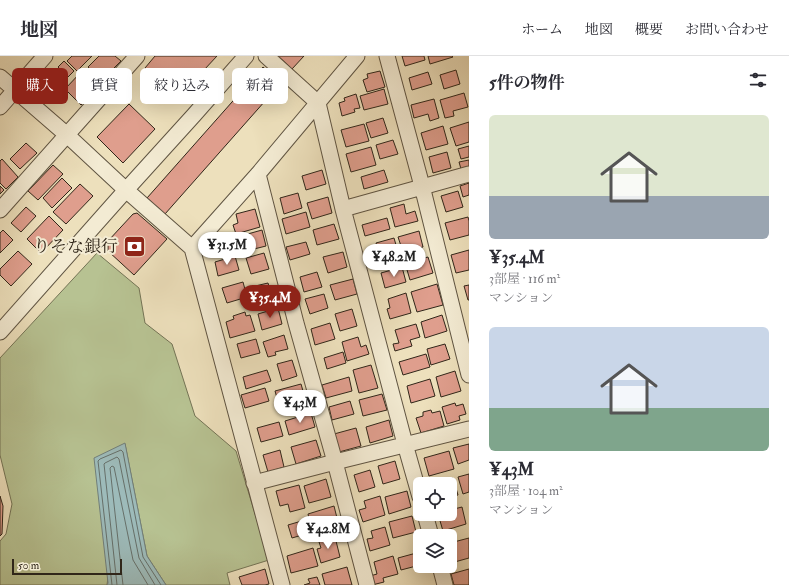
<!DOCTYPE html>
<html lang="ja">
<meta charset="utf-8">
<style>
:root{--surface:#fff;--page:#f7f7f7;--text:#2b2b33;--muted:#7c7c81;--line:#e1e1e2;--accent:#8f2418}
body{margin:0;font-family:"IM FELL Double Pica","Noto Serif JP",serif;background:var(--page);color:var(--text);height:100vh;display:flex;flex-direction:column;font-size:15px;white-space:nowrap}
*{box-sizing:border-box;margin:0}
p{font-size:13px;color:var(--muted)}
.icon{flex:none;width:22px;height:22px;fill:none;stroke:currentColor;stroke-width:2;stroke-linecap:round;stroke-linejoin:round}
.map{position:relative;flex:1;overflow:hidden}
.sheet{display:flex;flex-direction:column;background:var(--surface);width:320px}
.sheet>*{flex:none}
.banner{position:absolute;left:12px;top:12px;width:380px;height:36px;display:flex;gap:8px}
.fabs{position:absolute;left:413px;top:421px;display:grid;gap:8px}
.fabs a{display:grid;place-items:center;width:44px;height:44px;border-radius:6px;background:var(--surface);box-shadow:0 4px 16px #0002;font-size:20px}
.scale{position:absolute;left:12px;bottom:10px;width:110px;box-sizing:border-box;padding-left:4px;border:2px solid #302619;border-top:0;font-size:11px;line-height:14px;white-space:nowrap;color:#302619;-webkit-text-stroke:3px #f3ebd3;paint-order:stroke}
.price{position:absolute;translate:-50% -34px;padding:0 9px;border-radius:14px;background:#fff;color:#222;font-size:13px;line-height:26px;filter:drop-shadow(0 1px 2px #0008)}
.price::after{content:'';position:absolute;left:50%;top:24px;width:12px;height:9px;margin-left:-6px;background:inherit;clip-path:polygon(0 0,100% 0,50% 100%)}
.price.current{background:var(--accent);color:#fff}
ul{padding:0;list-style:none}
li{display:grid;align-content:center;gap:8px;height:212px;padding:0 20px}
li span{display:grid;place-items:center;height:124px;border-radius:6px;color:#555}
li>.icon{margin-inline-start:auto}
span .icon{width:72px;height:72px;fill:#fffc;stroke-width:1}
li b{font-size:17px}
h2{display:flex;justify-content:space-between;align-items:center;height:48px;padding:0 20px;font-size:17px}
.tag{padding:0 14px;border-radius:6px;background:var(--surface);box-shadow:0 4px 16px #0002;font-size:14px;line-height:36px}
.tag.current{background:var(--accent);color:#fff}
header{display:flex;align-items:center;gap:24px;box-sizing:border-box;height:56px;padding:0 20px;background:var(--surface);border-bottom:1px solid var(--line)}
header strong{font-size:19px}
nav{display:flex;gap:22px;margin-inline-start:auto;font-size:14px}
main{display:flex;flex:1;min-height:0}
.map>svg:first-child{display:block}
</style>
<header>
<strong>地図</strong>
<nav><a>ホーム</a><a>地図</a><a>概要</a><a>お問い合わせ</a></nav>
</header>
<main>
<div class="map">
<svg width="469" height="529" viewBox="0 0 469 529">
<rect width="100%" height="100%" fill="#ede0bc"/>
<filter id="stains"><feTurbulence type="fractalNoise" baseFrequency=".005" numOctaves="4"/><feColorMatrix values="0 0 0 0 .2 0 0 0 0 .09 0 0 0 0 .02 0 0 0 .5 -.17"/></filter>
<radialGradient id="worn" r=".72"><stop offset=".6" stop-color="#630" stop-opacity="0"/><stop offset="1" stop-color="#630" stop-opacity=".3"/></radialGradient>
<path fill="#b7c292" stroke="#747456" d="M97,197L139,232L145,267L172,288L195,360L236,395L269,504L227,517L230,529H166L147,500L125,388L107,529H0V485L6,478L12,448L0,399V302Z"/>
<path fill="#9dbbba" stroke="#717f7a" d="M125,387L147,500L166,529H107L108,527L94,402Z"/>
<g fill="none" stroke-linecap="round" stroke-linejoin="round">
<path stroke="#66706a" stroke-width="1" d="M112,529L98,405L100,403L121,394L123,396L143,501L161,529
M117,529L104,408L105,407L117,401L119,403L139,502L155,529
M123,529L110,412L112,410L114,411L133,504L148,529"/>
</g>
<path fill="#df9e8d" stroke="#302619" d="M72,0H92L77,15L67,5Z
M99,0H115L121,5L102,24L88,11Z
M155,0H217L178,42L145,12Z
M278,0H304L292,13Z
M402,0H424L425,4L405,10Z
M428,0H452L453,1L430,8Z
M64,5L74,15L68,21L58,11Z
M263,11L281,27L165,158L147,142Z
M49,12L63,26L48,42L34,28Z
M456,14L460,28L444,33L440,19Z
M82,15L99,31L81,49L65,33Z
M380,15L385,31L367,36L363,24L368,22L367,18Z
M428,16L432,28L412,34L409,22Z
M384,33L388,48L364,54L360,40Z
M464,37L468,51L453,55L454,60L445,62L440,44Z
M356,38L360,52L354,53L355,56L342,60L339,47L345,45L344,42Z
M434,43L439,62L430,65L428,58L414,62L411,49Z
M129,48L155,73L123,107L97,81Z
M383,62L388,77L371,82L366,67Z
M469,66V86L456,90L450,72Z
M364,68L369,85L346,91L341,74Z
M443,70L448,88L426,94L421,77Z
M393,84L398,98L380,103L376,89Z
M26,87L37,97L20,113L10,103Z
M469,90V101L461,103L458,93Z
M371,91L376,109L351,116L346,98Z
M447,96L451,112L433,117L429,101Z
M2,103L18,121L6,133L0,127V105Z
M469,104V111L461,113L459,106Z
M53,109L63,118L38,144L28,135Z
M322,114L326,128L306,134L302,120Z
M384,114L388,126L364,133L361,121Z
M62,122L72,132L52,152L43,142Z
M469,127V139L463,141L460,130Z
M80,128L93,140L66,168L53,156Z
M0,130L4,134L0,138Z
M458,135L463,151L446,156L441,140Z
M298,137L302,152L284,158L280,142Z
M328,141L332,157L312,163L307,147Z
M404,148L406,158L415,155L418,165L395,171L390,152Z
M26,151L36,160L21,176L11,167Z
M255,153L260,171L236,178L233,169L238,167L236,158Z
M306,156L310,171L286,178L282,163Z
M137,157L167,183L134,219L108,195V185L133,158Z
M49,160L63,174L41,197L27,183Z
M468,161L469,165V179L450,184L445,167Z
M387,162L390,173L365,180L362,169Z
M334,168L339,183L317,189L313,174Z
M3,174L13,184L0,197V177Z
M262,174L266,190L242,196L237,181Z
M419,175L423,191L403,196L398,181Z
M394,182L398,196L380,201L376,187Z
M231,183L235,196L224,199L221,186Z
M306,186L310,198L290,204L286,191Z
M469,194V214L456,217L451,199Z
M18,195L32,208L11,230L0,219V213Z
M343,196L347,211L328,217L323,201Z
M264,197L269,213L251,218L246,202Z
M235,200L239,214L218,220L215,206Z
M428,201L433,217L410,224L405,207Z
M402,211L406,226L385,232L381,217Z
M317,216L322,231L304,236L300,221Z
M353,223L357,238L335,244L330,229Z
M243,226L247,241L227,247L222,232Z
M268,227L273,245L256,250L251,231Z
M437,228L443,249L417,256L411,236Z
M469,229V244H468L464,230Z
M406,237L411,257L390,263L387,253L390,252L388,243Z
M324,238L328,252L310,258L305,243Z
M278,252L282,268L262,274L258,258Z
M352,253L357,270L340,275L335,258Z
M245,256L246,260L250,259L255,275L230,282L226,266L234,263L233,260Z
M442,259L447,275L425,282L421,266Z
M330,267L335,283L315,289L311,273Z
M416,268L420,281L410,284L412,290L395,295L393,288L399,287L395,274Z
M284,279L288,293L275,296L276,299L268,301L263,286Z
M358,281L361,291L366,289L369,298L347,305L342,286Z
M256,283L260,297L241,302L237,288Z
M445,288L450,303L431,309L427,293Z
M343,296L346,307L327,313L324,302Z
M426,298L430,311L403,319L399,306Z
M292,304L297,320L282,325L277,308Z
M371,309L378,332L359,337L353,314Z
M267,314L271,325L246,333L243,321Z
M455,315L461,335L441,341L436,321Z
M349,321L352,335L326,342L322,329Z
M430,323L435,340L411,347L407,330Z
M301,328L305,342L279,349L275,335Z
M265,332L269,345L245,352L241,339Z
M382,338L387,354L363,360L359,344Z
M350,345L354,358L332,364L329,351Z
M455,347L456,350L463,348L466,358L459,360L460,364L447,368L442,351Z
M431,354L432,357L440,355L444,370L421,377L416,362L423,360V356Z
M311,357L315,371L289,379L285,365Z
M389,364L393,380L370,387L366,371Z
M279,366L283,380L261,386L257,372Z
M356,372L361,390L339,396L334,378Z
M316,384L321,400L296,408L291,391Z
M469,388V404L458,408L453,392Z
M280,394L284,411L268,416L263,399Z
M449,395L454,413L429,420L424,402Z
M395,405L400,423L383,428L378,410Z
M370,414L375,431L359,436L354,419Z
M469,418V436L463,438L458,421Z
M453,422L458,439L450,441V428H431Z
M326,423L331,441L309,447L304,430Z
M299,429L305,452L290,456L288,448L280,450L276,435Z
M407,435L411,451L389,458L385,441Z
M0,440L3,450L2,478L0,480Z
M380,440L385,459L363,466L359,454L366,452L364,445Z
M334,450L339,470L323,475L320,464L310,467L308,458Z
M462,451L466,468L443,475L438,458H450V454Z
M412,460L416,476L393,482L389,466Z
M305,464L309,477L292,482L288,469Z
M385,471L390,489L370,495L367,483L373,482L371,475Z
M335,481L340,501L321,507L317,493L321,492L319,486Z
M469,482V502L451,507L450,504V487Z
M313,492L318,510L291,517L287,500Z
M420,496V509L401,514L398,502Z
M393,500L398,518L383,522L384,526L372,529L370,520L377,518L374,506Z
M347,511L352,529H325L322,518Z
M265,513L269,528L265,529H242L239,521Z
M469,513V529H454L451,518Z
M317,521L320,529H304L310,527L308,523Z"/>
<g fill="none" stroke-linecap="round" stroke-linejoin="round">
<defs>
<path id="minor" d="M266,0L318,47L343,153L405,388L420,441
M387,0L422,130L469,319
M0,21L67,79L126,134L192,192L258,118L357,0
M0,51L45,0
M258,118L296,267L335,406L367,529
M343,153L469,118
M0,154L137,0
M192,192L282,529
M0,276L126,134L194,59L246,0
M254,427L335,406L469,373
M425,458L431,480
M440,510L445,529"/>
</defs>
<use href="#minor" stroke="#5f5442" stroke-width="17"/>
<use href="#minor" stroke="#f3ebd3" stroke-width="15"/>
</g>
<defs>
<symbol id="bank-square" viewBox="-11 -11 22 22"><rect x="-9" y="-9" width="18" height="18" rx="4" fill="#8f2418" stroke="#f3ebd3"/><path d="M-6-4H6V4H-6ZM0-2.3a2.3 2.3 0 1 0 0 4.6a2.3 2.3 0 1 0 0-4.6Z" fill="#fff"/></symbol>
</defs>
<g fill-rule="evenodd">
<use href="#bank-square" x="122" y="178" width="25" height="25"/>
</g>
<g text-anchor="middle" dominant-baseline="central" stroke-width="4" stroke-linejoin="round" paint-order="stroke">
<g font-size="17" fill="#302619" stroke="#f3ebd3" text-anchor="end">
<text x="118" y="190">りそな銀行</text>
</g>
</g>
<rect width="100%" height="100%" filter="url(#stains)"/>
<rect width="100%" height="100%" fill="url(#worn)"/>
</svg>
<div class="fabs">
<a><svg class="icon" aria-label="locate" viewBox="0 0 24 24"><circle cx="12" cy="12" r="6"/><path d="M12 2v4M12 18v4M2 12h4M18 12h4"/></svg></a>
<a><svg class="icon" aria-label="layers" viewBox="0 0 24 24"><path d="M12 4l9 5-9 5-9-5zM3 14l9 5 9-5"/></svg></a>
</div>
<div class="scale">50 m</div>
<b class="price" style="left:227px;top:210px">¥31.5M</b>
<b class="price" style="left:394px;top:222px">¥48.2M</b>
<b class="price current" style="left:270px;top:263px">¥35.4M</b>
<b class="price" style="left:300px;top:368px">¥43M</b>
<b class="price" style="left:328px;top:494px">¥42.8M</b>
<div class="banner">
<a class="tag current">購入</a>
<a class="tag">賃貸</a>
<a class="tag">絞り込み</a>
<a class="tag">新着</a>
</div>
</div>
<section class="sheet">
<h2>5件の物件<svg class="icon" aria-label="filters" viewBox="0 0 24 24"><path d="M4 7h16M4 17h16"/><circle cx="9" cy="7" r="2"/><circle cx="15" cy="17" r="2"/></svg></h2>
<ul>
<li><span style="background:linear-gradient(#dfe7d0 65%,#9aa5b1 0)"><svg class="icon" aria-label="home" viewBox="0 0 24 24"><path d="M3 11l9-7 9 7M6 9v11h12V9"/></svg></span><div><b>¥35.4M</b><p>3部屋 · 116 m²</p><p>マンション</p></div></li>
<li><span style="background:linear-gradient(#c9d6e8 65%,#7fa58c 0)"><svg class="icon" aria-label="home" viewBox="0 0 24 24"><path d="M3 11l9-7 9 7M6 9v11h12V9"/></svg></span><div><b>¥43M</b><p>3部屋 · 104 m²</p><p>マンション</p></div></li>
</ul>
</section>
</main>
